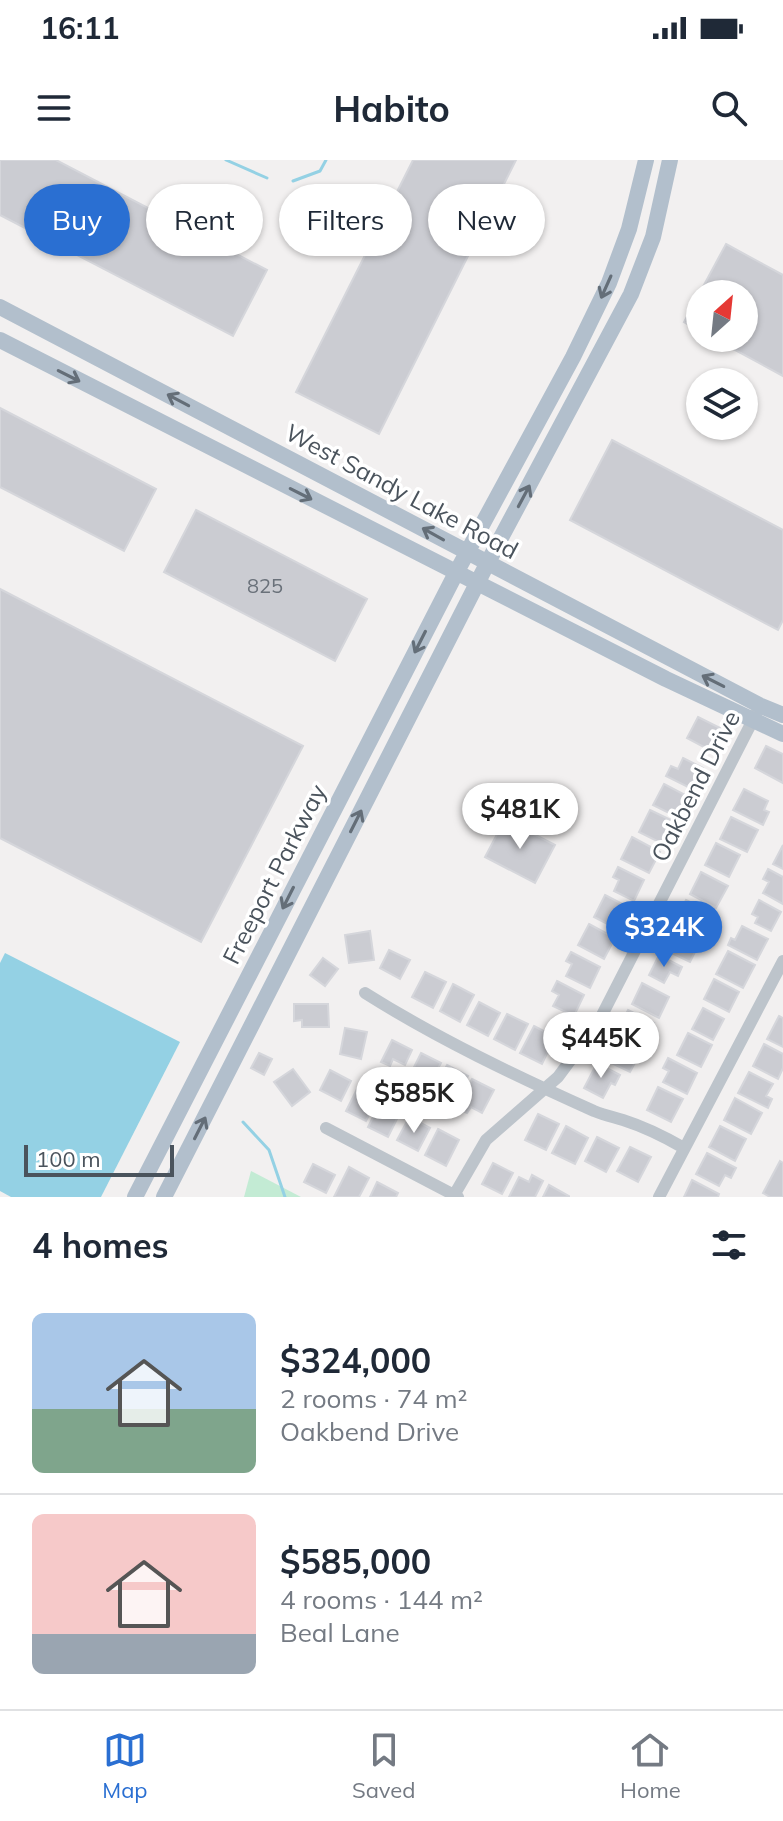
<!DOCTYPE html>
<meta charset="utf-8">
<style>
:root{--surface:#fff;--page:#f2f2f3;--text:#1f2937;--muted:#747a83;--line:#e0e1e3;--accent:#2a6fd2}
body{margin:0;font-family:Mulish,sans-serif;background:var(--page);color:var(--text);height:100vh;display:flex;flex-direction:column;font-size:30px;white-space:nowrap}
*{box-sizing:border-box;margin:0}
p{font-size:26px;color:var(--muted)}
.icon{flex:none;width:44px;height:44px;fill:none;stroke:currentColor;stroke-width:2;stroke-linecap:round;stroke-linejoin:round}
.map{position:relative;height:1037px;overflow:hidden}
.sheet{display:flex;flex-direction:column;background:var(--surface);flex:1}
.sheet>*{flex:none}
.hud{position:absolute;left:24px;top:24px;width:736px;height:72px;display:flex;gap:16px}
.needle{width:52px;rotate:27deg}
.fabs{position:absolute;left:686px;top:120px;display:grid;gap:16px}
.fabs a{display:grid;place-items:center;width:72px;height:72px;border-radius:50%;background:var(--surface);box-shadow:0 2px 6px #0004;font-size:40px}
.scale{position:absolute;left:24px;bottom:20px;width:150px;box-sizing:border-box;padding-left:8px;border:4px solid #4a535c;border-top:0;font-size:22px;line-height:28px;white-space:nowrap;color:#4a535c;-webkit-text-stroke:6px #fff;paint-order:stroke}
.price{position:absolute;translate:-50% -68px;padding:0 18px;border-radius:28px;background:#fff;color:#222;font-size:26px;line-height:52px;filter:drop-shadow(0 2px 4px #0008)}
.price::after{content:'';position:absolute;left:50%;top:48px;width:24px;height:18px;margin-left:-12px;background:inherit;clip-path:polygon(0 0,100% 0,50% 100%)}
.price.on{background:var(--accent);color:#fff}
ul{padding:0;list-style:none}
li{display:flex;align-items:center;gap:24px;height:200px;padding:0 32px}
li+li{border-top:2px solid var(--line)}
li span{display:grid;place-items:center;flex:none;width:224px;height:160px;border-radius:12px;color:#555}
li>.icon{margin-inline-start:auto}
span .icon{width:96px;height:96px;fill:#fffc;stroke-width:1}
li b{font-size:34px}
h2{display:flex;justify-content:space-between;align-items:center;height:96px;padding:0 32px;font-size:34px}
.pill{padding:0 28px;border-radius:36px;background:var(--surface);box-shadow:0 2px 6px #0004;font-size:28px;line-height:72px}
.pill.on{background:var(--accent);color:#fff}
.status{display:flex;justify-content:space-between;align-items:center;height:56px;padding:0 40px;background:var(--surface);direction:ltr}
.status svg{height:22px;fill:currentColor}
header{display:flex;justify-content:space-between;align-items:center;height:104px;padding:0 32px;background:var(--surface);font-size:36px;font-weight:700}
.dock{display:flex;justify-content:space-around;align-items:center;height:112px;border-top:2px solid var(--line);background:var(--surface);font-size:22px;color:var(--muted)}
.dock a{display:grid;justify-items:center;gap:4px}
.dock .on{color:var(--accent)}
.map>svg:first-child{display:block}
</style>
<div class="status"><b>16:11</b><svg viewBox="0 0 49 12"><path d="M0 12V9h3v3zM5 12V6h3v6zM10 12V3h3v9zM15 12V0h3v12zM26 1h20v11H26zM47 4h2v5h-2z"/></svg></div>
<header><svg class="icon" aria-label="menu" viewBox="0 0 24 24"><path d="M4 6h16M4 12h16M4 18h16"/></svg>Habito<svg class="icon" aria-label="search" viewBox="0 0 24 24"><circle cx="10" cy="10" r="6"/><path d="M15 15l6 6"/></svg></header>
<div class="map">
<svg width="783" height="1037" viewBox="0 0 783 1037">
<rect width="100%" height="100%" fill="#f2f0f0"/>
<path fill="#c3ebd4" d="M251,1011L301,1037H244Z"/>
<path fill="#94d1e4" d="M5,793L180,882L101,1037H11L0,1031V803Z"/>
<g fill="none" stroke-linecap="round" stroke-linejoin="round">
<path stroke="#94d1e4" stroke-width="3" d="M226,0L267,18
M293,21L320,11L326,0
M243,962L269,990L285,1037"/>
</g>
<path fill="#cbccd2" stroke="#d5d6db" stroke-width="2" d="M0,0H56L267,110L233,176L0,55Z
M413,0H516L379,274L296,232Z
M726,84L783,115V216L713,178H744V134H700V171L684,162Z
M0,248L156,329L124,391L0,327Z
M612,280L783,370V460L778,470L570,360Z
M196,350L367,439L335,501L164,412Z
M0,429L303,586L201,782L0,678Z
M698,557L724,570L713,592L687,578Z
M766,586L783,594V623L755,608Z
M683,598L703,608L692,629L666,616L671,606L678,609Z
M664,624L687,636L677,657L653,645Z
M744,629L768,641L764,650L769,652L763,665L733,650Z
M650,650L675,662L663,684L639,672Z
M731,657L758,670L747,692L720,679Z
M505,659L555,685L535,723L485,697Z
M632,677L660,692L649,713L621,699Z
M716,683L740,695L729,717L705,705Z
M783,685V709L773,704Z
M618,707L644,720L634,741L614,731L619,720L613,717Z
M768,709L783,717V744L763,733L769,722L763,719Z
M701,712L728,726L716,748L690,734Z
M605,735L630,748L619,770L594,757Z
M686,740L712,753L701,774L675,761Z
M759,740L781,752L771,771L755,763L758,757L752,754Z
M589,764L615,778L604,799L578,785Z
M672,766L701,780L690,802L661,788Z
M742,766L768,779L757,800L728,785L731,778L735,780Z
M370,771L374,800L349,803L345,775Z
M389,790L410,800L400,819L380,808Z
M728,791L755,805L743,828L716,814Z
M571,792L600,807L590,828L566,816L572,804L566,801Z
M659,795L682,807L678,816L670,812L664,823L649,815Z
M323,798L338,809L325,826L310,815Z
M425,812L446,822L433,848L412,837Z
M714,819L739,832L729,852L704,839Z
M557,821L584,835L574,856L553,846L559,835L552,831Z
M642,823L669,837L659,858L632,844Z
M453,824L474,835L460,862L440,851Z
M479,842L500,853L488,876L467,865Z
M294,844H328L329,867H302V860L294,861Z
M703,848L724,859L713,880L692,869Z
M628,850L654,863L643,885L617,872Z
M507,854L528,864L515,890L494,879Z
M779,856L783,858V887L767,879Z
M534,866L555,877L542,904L520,893Z
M345,868L367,872L361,899L340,894Z
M688,873L712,885L701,907L677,895Z
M614,876L642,890L630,912L603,899Z
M392,880L412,890L405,905L393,899L390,906L381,902Z
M764,884L783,894V908L778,919L753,906Z
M259,893L272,899L264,915L251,908Z
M421,893L441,903L427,929L417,924L420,918L411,913Z
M668,898L697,913L687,934L663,922L669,911L663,908Z
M597,903L620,915L615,925L611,923L603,938L584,928Z
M447,905L468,916L454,943L433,932Z
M293,909L310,932L292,946L274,922Z
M330,910L351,921L341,941L320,930Z
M749,912L773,924L766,936L772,939L768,948L738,933Z
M472,919L494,930L482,953L471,947L467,953L457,948Z
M358,927L378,937L366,961L346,951Z
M658,927L683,939L671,962L647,950Z
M735,938L762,953L751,974L724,960Z
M377,949L397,959L388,977L368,967Z
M538,954L559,964L546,990L525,980Z
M417,961L430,968L418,991L397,980L406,963L414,967Z
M566,966L588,978L575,1004L552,993Z
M720,966L746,979L735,1001L709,987Z
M438,969L459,980L446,1006L425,995Z
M597,977L619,988L606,1012L585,1001Z
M630,987L651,997L638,1022L617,1011Z
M707,993L736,1008L731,1018L725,1015L719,1026L696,1014Z
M780,1001L783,1003V1037H770L763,1033Z
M493,1003L513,1013L502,1034L482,1024Z
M313,1004L335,1015L326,1033L304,1022Z
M349,1007L369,1018L359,1037H334Z
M532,1015L543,1021L535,1037H509L519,1017L529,1022Z
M692,1020L719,1034L718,1037H684Z
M377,1022L398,1033L396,1037H370Z
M549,1025L569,1036V1037H543Z"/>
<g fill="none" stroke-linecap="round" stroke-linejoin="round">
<path stroke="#bdc4cb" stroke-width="12" d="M365,833C438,879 516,916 594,951C604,955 613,957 623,960C645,967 665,977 684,988
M326,968L458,1037
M453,1037L486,980L558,917L598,863L757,552
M659,1037L783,801"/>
<path stroke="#b2bfcc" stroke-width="16" d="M0,147L761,546L783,555
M0,180L666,519L783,574
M135,1037L456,413L573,197L609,123L629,69L646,0
M164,1037L487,404L631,134L653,77L670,0"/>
</g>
<defs><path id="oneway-shaft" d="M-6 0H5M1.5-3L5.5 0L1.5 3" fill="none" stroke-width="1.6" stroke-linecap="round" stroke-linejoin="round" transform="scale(2)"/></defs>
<g stroke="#646e78">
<use href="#oneway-shaft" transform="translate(606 127) rotate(114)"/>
<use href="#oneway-shaft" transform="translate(69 216) rotate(27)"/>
<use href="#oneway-shaft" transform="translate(178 240) rotate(-152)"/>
<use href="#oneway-shaft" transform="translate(301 334) rotate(27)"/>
<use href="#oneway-shaft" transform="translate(524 336) rotate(-62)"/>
<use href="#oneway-shaft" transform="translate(433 374) rotate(-151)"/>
<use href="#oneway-shaft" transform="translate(420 482) rotate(117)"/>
<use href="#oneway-shaft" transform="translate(713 521) rotate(-153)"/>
<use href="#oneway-shaft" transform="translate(356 661) rotate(-63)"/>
<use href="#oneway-shaft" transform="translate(288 738) rotate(117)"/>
<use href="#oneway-shaft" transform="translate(200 968) rotate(-63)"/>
</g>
<g text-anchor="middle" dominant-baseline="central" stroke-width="7" stroke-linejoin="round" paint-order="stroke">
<g font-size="20" fill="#6a717a">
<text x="265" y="425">825</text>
</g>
<g font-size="24" fill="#4a535c" stroke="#fff">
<text transform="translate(402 331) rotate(28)">West Sandy Lake Road</text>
<text transform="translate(695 626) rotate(-63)">Oakbend Drive</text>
<text transform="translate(274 714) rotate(-63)">Freeport Parkway</text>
</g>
</g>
</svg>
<div class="fabs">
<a><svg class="needle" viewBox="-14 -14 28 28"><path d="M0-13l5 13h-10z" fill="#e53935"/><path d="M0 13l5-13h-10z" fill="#747a83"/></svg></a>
<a><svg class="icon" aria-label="layers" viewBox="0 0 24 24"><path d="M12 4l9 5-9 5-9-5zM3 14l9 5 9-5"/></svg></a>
</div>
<div class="scale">100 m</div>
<b class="price" style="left:520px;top:691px">$481K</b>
<b class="price on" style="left:664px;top:809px">$324K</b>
<b class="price" style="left:601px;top:920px">$445K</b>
<b class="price" style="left:414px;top:975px">$585K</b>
<div class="hud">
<a class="pill on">Buy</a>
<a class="pill">Rent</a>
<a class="pill">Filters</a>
<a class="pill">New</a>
</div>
</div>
<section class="sheet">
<h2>4 homes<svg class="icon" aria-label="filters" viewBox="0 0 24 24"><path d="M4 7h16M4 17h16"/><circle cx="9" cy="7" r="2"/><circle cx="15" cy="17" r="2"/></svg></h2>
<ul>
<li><span style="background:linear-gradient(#a9c7e8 60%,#7fa58c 0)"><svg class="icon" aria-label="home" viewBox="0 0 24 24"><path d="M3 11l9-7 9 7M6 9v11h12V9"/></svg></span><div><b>$324,000</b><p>2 rooms · 74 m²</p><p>Oakbend Drive</p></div></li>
<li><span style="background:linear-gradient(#f6c9c9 75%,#9aa5b1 0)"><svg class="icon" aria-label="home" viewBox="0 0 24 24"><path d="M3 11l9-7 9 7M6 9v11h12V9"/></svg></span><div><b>$585,000</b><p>4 rooms · 144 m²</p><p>Beal Lane</p></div></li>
</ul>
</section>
<nav class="dock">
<a class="on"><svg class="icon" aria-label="map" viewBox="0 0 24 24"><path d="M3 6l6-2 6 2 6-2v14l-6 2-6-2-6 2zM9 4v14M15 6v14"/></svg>Map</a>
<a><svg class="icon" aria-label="saved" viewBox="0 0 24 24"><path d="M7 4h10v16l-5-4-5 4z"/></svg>Saved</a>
<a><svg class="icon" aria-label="home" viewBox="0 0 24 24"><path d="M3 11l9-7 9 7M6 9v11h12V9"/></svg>Home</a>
</nav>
